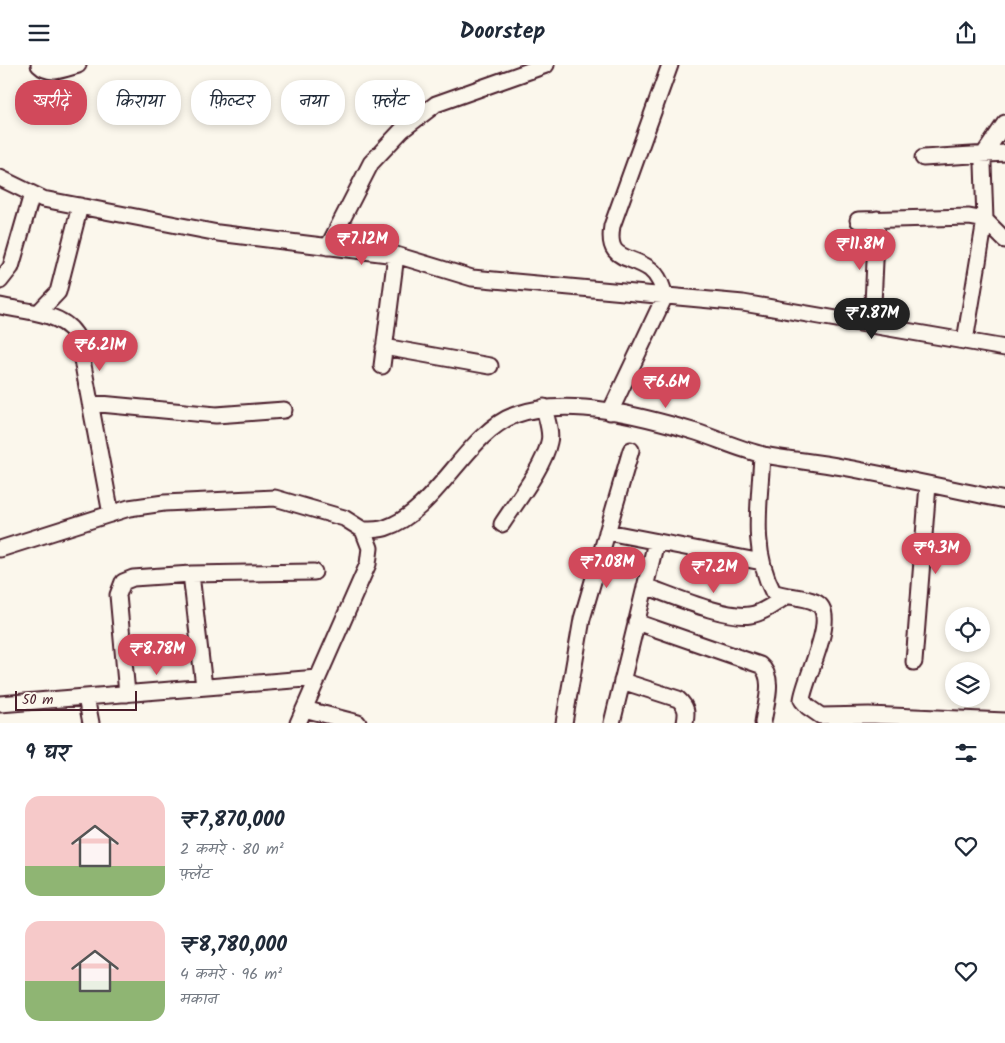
<!DOCTYPE html>
<html lang="hi">
<meta charset="utf-8">
<style>
:root{--surface:#fff;--page:#f6f6f7;--text:#1f2937;--muted:#747a83;--accent:#d1495b}
body{margin:0;font-family:Kalam,"Playpen Sans Deva",sans-serif;background:var(--page);color:var(--text);height:100vh;display:flex;flex-direction:column;font-size:19px;white-space:nowrap}
*{box-sizing:border-box;margin:0}
p{font-size:16px;color:var(--muted)}
.icon{flex:none;width:28px;height:28px;fill:none;stroke:currentColor;stroke-width:2;stroke-linecap:round;stroke-linejoin:round}
.map{position:relative;height:658px;overflow:hidden}
.panel{display:flex;flex-direction:column;background:var(--surface);flex:1}
.panel>*{flex:none}
.banner{position:absolute;left:15px;top:15px;width:500px;height:45px;display:flex;gap:10px}
.controls{position:absolute;left:945px;top:542px;display:grid;gap:10px}
.controls a{display:grid;place-items:center;width:45px;height:45px;border-radius:50%;background:var(--surface);box-shadow:0 2px 8px #0003;font-size:25px}
.scale{position:absolute;left:15px;bottom:12px;width:122px;box-sizing:border-box;padding-left:5px;border:2px solid #4a1f2b;border-top:0;font-size:14px;line-height:18px;white-space:nowrap;color:#4a1f2b;-webkit-text-stroke:4px #fbf7ec;paint-order:stroke}
.price{position:absolute;translate:-50% -42px;padding:0 11px;border-radius:18px;background:var(--accent);color:#fff;font-size:16px;line-height:32px;filter:drop-shadow(0 1px 2px #0008)}
.price::after{content:'';position:absolute;left:50%;top:30px;width:15px;height:11px;margin-left:-8px;background:inherit;clip-path:polygon(0 0,100% 0,50% 100%)}
.price.selected{background:#222;color:#fff}
ul{padding:0;list-style:none}
li{display:flex;align-items:center;gap:15px;height:125px;padding:0 25px}
li span{display:grid;place-items:center;flex:none;width:140px;height:100px;border-radius:15px;color:#555}
li>.icon{margin-inline-start:auto}
span .icon{width:60px;height:60px;fill:#fffc;stroke-width:1}
li b{font-size:21px}
h2{display:flex;justify-content:space-between;align-items:center;height:60px;padding:0 25px;font-size:21px}
.chip{padding:0 18px;border-radius:20px;background:var(--surface);box-shadow:0 2px 8px #0003;font-size:18px;line-height:45px}
.chip.selected{background:var(--accent);color:#fff}
header{display:flex;justify-content:space-between;align-items:center;height:65px;padding:0 25px;background:var(--surface);font-size:22px;font-weight:700}
.map>svg:first-child{display:block}
</style>
<header><svg class="icon" aria-label="menu" viewBox="0 0 24 24"><path d="M4 6h16M4 12h16M4 18h16"/></svg>Doorstep<svg class="icon" aria-label="share" viewBox="0 0 24 24"><path d="M12 15V3M7 8l5-5 5 5M5 13v7h14v-7"/></svg></header>
<div class="map">
<svg width="1005" height="658" viewBox="0 0 1005 658">
<rect width="100%" height="100%" fill="#fbf7ec"/>
<filter id="ink" filterUnits="userSpaceOnUse"><feTurbulence type="fractalNoise" baseFrequency=".02" numOctaves="2"/><feDisplacementMap in="SourceGraphic" scale="10" xChannelSelector="R" yChannelSelector="G"/><feConvolveMatrix kernelMatrix="1 2 1 2 8 2 1 2 1" color-interpolation-filters="sRGB"/></filter>
<g filter="url(#ink)">
<g fill="none" stroke-linecap="round" stroke-linejoin="round">
<defs>
<path id="minor" d="M39,0C50,11 64,4 78,0
M923,93L1005,88
M0,113L43,134L218,168L396,190L472,213L743,238L1005,283
M858,155L969,152L985,155L1005,175
M328,182L371,98L402,65L436,39L546,0
M0,216L11,202L32,129
M0,241C23,246 61,247 75,269C78,273 79,279 80,284L111,449
M38,248L58,227L80,141
M872,260L877,154
M965,276L985,155L983,99L984,89L1005,58
M384,282L490,301
M382,301L396,190
M90,338L216,350L284,345
M610,347L665,231C662,221 659,211 650,204C629,189 606,197 612,161L670,0
M762,390C760,437 750,483 773,527C786,532 802,531 815,537C841,548 804,613 802,635L808,642L821,651L869,650L1005,656
M502,459C516,437 544,402 549,377C552,367 546,353 544,342
M363,465C370,465 379,465 385,463C436,447 467,367 515,350C568,331 643,351 696,367C718,374 741,385 764,390C790,395 816,397 842,402C897,412 951,424 1005,435
M607,467L762,497
M0,484L129,443L164,438L275,433L344,453L363,465L370,483L368,499L298,658
M191,509L204,622
M645,521C671,530 725,554 750,550C763,548 774,539 785,532
M636,557L760,600C776,613 765,640 763,658
M914,597L928,420
M622,616L678,634C687,642 687,647 685,658
M127,629L118,530L123,517L133,513L191,509L314,507
M86,632L91,658
M0,639L317,613
M304,644L358,658
M564,658L582,554L631,385
M612,658L656,477"/>
</defs>
<use href="#minor" stroke="#4a1f2b" stroke-width="19"/>
<use href="#minor" stroke="#fbf7ec" stroke-width="15"/>
</g>
</g>
</svg>
<div class="controls">
<a><svg class="icon" aria-label="locate" viewBox="0 0 24 24"><circle cx="12" cy="12" r="6"/><path d="M12 2v4M12 18v4M2 12h4M18 12h4"/></svg></a>
<a><svg class="icon" aria-label="layers" viewBox="0 0 24 24"><path d="M12 4l9 5-9 5-9-5zM3 14l9 5 9-5"/></svg></a>
</div>
<div class="scale">50 m</div>
<b class="price" style="left:362px;top:201px">₹7.12M</b>
<b class="price" style="left:860px;top:206px">₹11.8M</b>
<b class="price selected" style="left:872px;top:275px">₹7.87M</b>
<b class="price" style="left:100px;top:307px">₹6.21M</b>
<b class="price" style="left:666px;top:344px">₹6.6M</b>
<b class="price" style="left:936px;top:510px">₹9.3M</b>
<b class="price" style="left:607px;top:524px">₹7.08M</b>
<b class="price" style="left:714px;top:529px">₹7.2M</b>
<b class="price" style="left:157px;top:611px">₹8.78M</b>
<div class="banner">
<a class="chip selected">खरीदें</a>
<a class="chip">किराया</a>
<a class="chip">फ़िल्टर</a>
<a class="chip">नया</a>
<a class="chip">फ़्लैट</a>
</div>
</div>
<section class="panel">
<h2>9 घर<svg class="icon" aria-label="filters" viewBox="0 0 24 24"><path d="M4 7h16M4 17h16"/><circle cx="9" cy="7" r="2"/><circle cx="15" cy="17" r="2"/></svg></h2>
<ul>
<li><span style="background:linear-gradient(#f6c9c9 70%,#8fb573 0)"><svg class="icon" aria-label="home" viewBox="0 0 24 24"><path d="M3 11l9-7 9 7M6 9v11h12V9"/></svg></span><div><b>₹7,870,000</b><p>2 कमरे · 80 m²</p><p>फ़्लैट</p></div><svg class="icon" aria-label="heart" viewBox="0 0 24 24"><path d="M12 20l-8-8c-3-5 5-10 8-4 3-6 11-1 8 4z"/></svg></li>
<li><span style="background:linear-gradient(#f6c9c9 60%,#8fb573 0)"><svg class="icon" aria-label="home" viewBox="0 0 24 24"><path d="M3 11l9-7 9 7M6 9v11h12V9"/></svg></span><div><b>₹8,780,000</b><p>4 कमरे · 96 m²</p><p>मकान</p></div><svg class="icon" aria-label="heart" viewBox="0 0 24 24"><path d="M12 20l-8-8c-3-5 5-10 8-4 3-6 11-1 8 4z"/></svg></li>
</ul>
</section>
